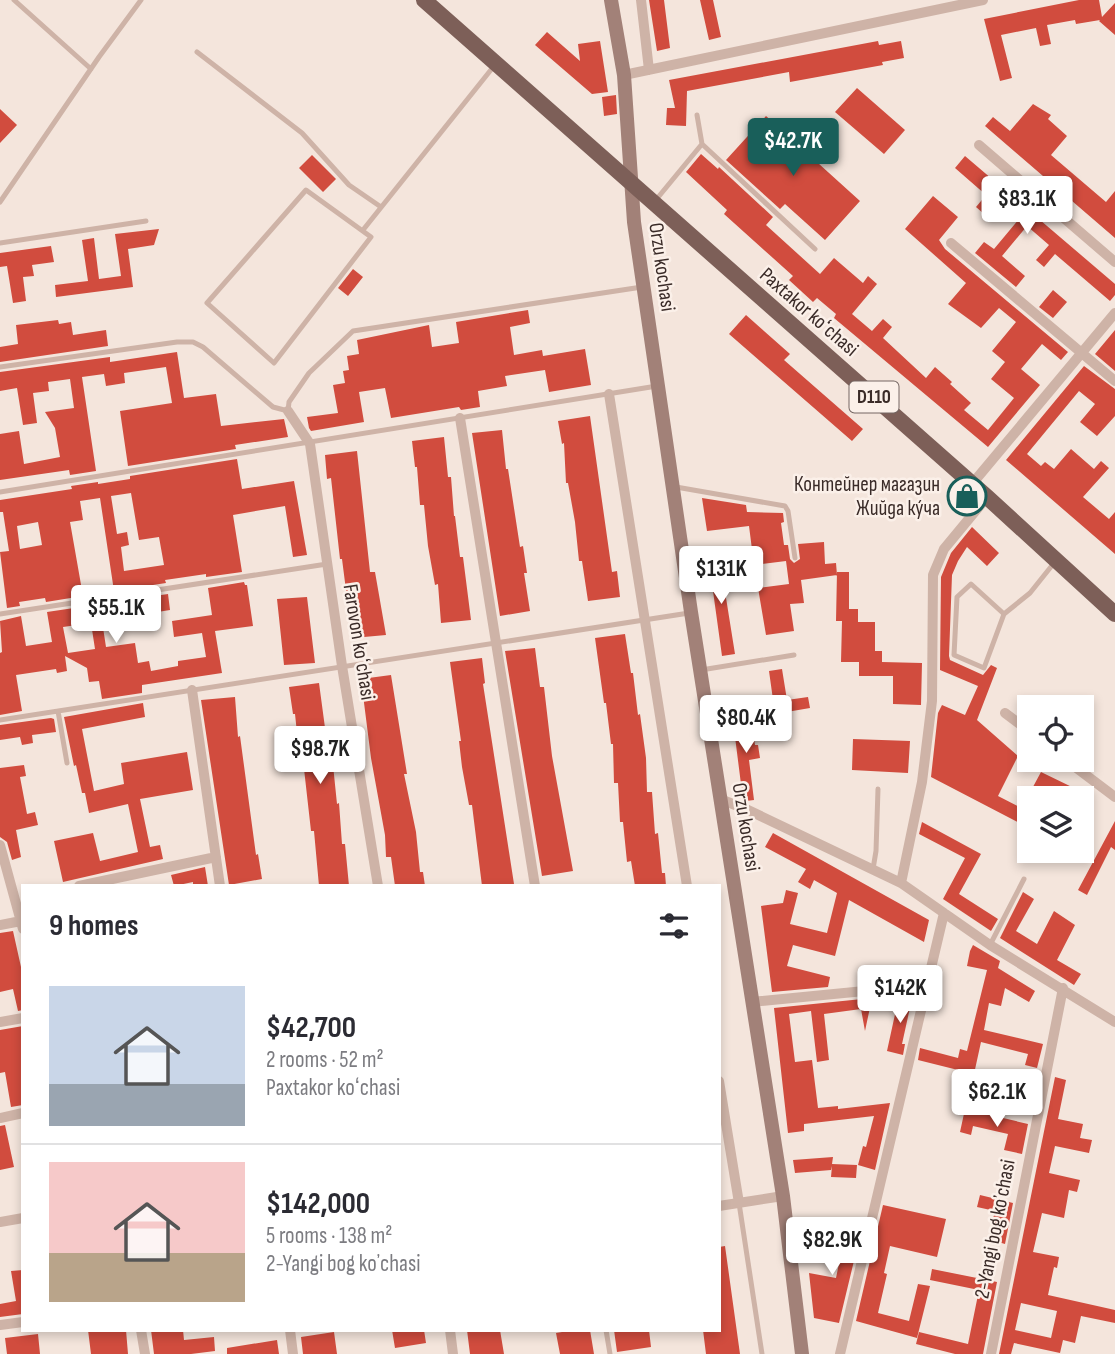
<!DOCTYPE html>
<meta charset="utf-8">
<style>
:root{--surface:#fff;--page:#f2f2f3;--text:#2b2b33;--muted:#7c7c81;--line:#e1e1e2;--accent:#195f5a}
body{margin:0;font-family:"Sofia Sans Condensed",sans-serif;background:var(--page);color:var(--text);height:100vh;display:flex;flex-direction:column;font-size:26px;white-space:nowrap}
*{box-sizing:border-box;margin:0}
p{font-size:23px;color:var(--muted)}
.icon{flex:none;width:38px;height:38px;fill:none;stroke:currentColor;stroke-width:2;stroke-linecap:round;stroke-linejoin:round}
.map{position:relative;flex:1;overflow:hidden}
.panel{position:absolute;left:21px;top:884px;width:700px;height:448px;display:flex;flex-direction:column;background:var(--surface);border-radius:0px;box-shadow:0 4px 10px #0003}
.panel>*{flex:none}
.tools{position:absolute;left:1017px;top:695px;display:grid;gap:14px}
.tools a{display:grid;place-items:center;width:77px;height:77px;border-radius:0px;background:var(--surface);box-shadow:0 4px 10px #0003;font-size:35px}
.price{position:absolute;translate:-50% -60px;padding:0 16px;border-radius:7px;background:#fff;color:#222;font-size:23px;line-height:46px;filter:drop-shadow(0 2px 4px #0008)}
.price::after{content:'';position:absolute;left:50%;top:42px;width:21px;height:16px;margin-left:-10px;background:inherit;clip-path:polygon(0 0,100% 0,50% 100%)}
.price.current{background:var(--accent);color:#fff}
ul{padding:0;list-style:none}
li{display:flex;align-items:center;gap:21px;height:175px;padding:0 28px}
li+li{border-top:2px solid var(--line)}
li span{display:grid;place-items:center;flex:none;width:196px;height:140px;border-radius:0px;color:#555}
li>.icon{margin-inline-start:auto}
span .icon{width:84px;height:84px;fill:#fffc;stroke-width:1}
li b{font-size:30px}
h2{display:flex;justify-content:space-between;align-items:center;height:84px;padding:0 28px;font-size:30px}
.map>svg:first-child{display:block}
</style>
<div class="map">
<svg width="1115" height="1354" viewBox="0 0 1115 1354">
<rect width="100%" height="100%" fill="#f4e5dc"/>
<path fill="#d14c3e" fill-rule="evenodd" d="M649,0H664L670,48L657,51Z
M700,0H713L721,37L709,40Z
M1079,0H1099L1102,17L1115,3V35L1099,21L1100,20L1076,24L1075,20L1047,25L1051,44L1040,46L1036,28L1001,35L1012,78L1000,81L984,19Z
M547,32L580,61L578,44L600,41L608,92L592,94L535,45Z
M878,41L879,45L901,41L904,58L882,62L883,65L790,82L789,72L687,91L686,126L666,125L667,108H675L669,80Z
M857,88L905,130L884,154L835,112Z
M616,95L617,114L604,116L602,97Z
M1033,104L1051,115L1048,119L1067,136L1051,155L1106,202L1115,191V238L985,126L993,117L1010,131Z
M0,109L17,125L0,143Z
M766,116L860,201L825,240L785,204L780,209L726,160Z
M701,154L718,169L719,167L773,217L766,225L820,274L834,258L863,283L868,276L877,284L852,314L872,331L883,319L892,327L883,338L926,378L935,367L952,382L950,384L971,403L964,410L988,430L1014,398L991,379L1005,362L992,351L1016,322L999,308L981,328L948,304L966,283L905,229L933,196L958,217L939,240L945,249L1068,352L1061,360L1042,344L1021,369L1040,385L988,447L834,318L836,314L817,298L813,302L789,280L793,276L724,214L727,210L686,172Z
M312,155L336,179L323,192L299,168Z
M965,156L1115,284V295L1110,301L1055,254L1044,267L1036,260L1049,245L1027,226L1002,256L1025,276L1016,287L975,253L984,242L994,249L1019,219L996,200L984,214L976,207L986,195L955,168Z
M159,229L154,245L128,249L133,287L56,297L55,285L88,281L82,240L94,238L99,279L121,276L115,234Z
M51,246L54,262L32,265L34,276L23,277L26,301L13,303L7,266L0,267V253Z
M353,269L363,277L348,296L338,288Z
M1053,290L1067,302L1053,318L1039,307Z
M528,310L530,323L510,327L514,355L542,350L543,356L585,349L591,385L549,392L545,370L505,376L507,386L478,391L480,407L461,410L459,407L391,418L385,388L359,392L364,422L311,431L309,428L307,417L338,413L333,385L345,383L343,371L349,370L347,356L359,354L357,340L429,325L432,347L459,343L456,322Z
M746,315L790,354L784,360L863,429L852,441L729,334Z
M58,320L59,324L71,322L73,335L106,330L108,346L0,362V347L18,344L16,325Z
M1115,330V371L1095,354Z
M177,352L184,398L216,394L221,426L284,419L288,437L235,445L236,449L128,466L120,411L172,403L166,367L124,373L125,383L106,386L104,374L82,377L96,471L70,475L69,470L0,480V434L19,431L24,464L60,457L55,428L45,412L74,408L70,379L48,382L49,391L33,393L37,423L23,425L17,388L0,391V372L110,357V362Z
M1084,366L1115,389V416L1097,436L1080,422L1095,404L1079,391L1027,454L1041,466L1045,462L1054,469L1071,449L1094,469L1101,461L1109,468L1083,497L1109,519L1115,512V554L1006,460Z
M590,416L612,572L617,571L620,597L588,601L582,561H579L575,522L568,483H566L564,443L562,444L558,421Z
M502,430L506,469H508L520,547L523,546L527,573H524L530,611L500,616L472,433Z
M444,437L448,477H451L454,516H455L460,557H463L471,620L441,623L438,584L435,585L428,546L424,505H420L417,467H415L412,441Z
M357,451L370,572H375L386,635L353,638L349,598H347L342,559H340L331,478L327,479L325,455Z
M237,459L242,489L294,481L307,555L293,557L285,506L233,515L242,572L206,577V574L165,580L166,583L114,591L100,498L80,501L83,520L70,522L83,596L46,602L45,598L19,602L20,606L7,608L0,552L9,551L3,512H0V500L72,489L71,486L98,482V484L130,479V476ZM131,493L139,540L159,537L164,565L124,571L121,547L129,545L127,532L117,534L111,496ZM38,522L42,545L20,549L17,526Z
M702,498L746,505L747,512L783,513L784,522L781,523L784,545H788L790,559L794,563L800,559L798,544L824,542L825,564L836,563L837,575L801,580L804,603L790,604L794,631L766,635L758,588L789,584L786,561L754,565L749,526L707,531Z
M972,527L999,553L987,566L967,547L958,561L952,575L949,656L950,660L983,675L991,665L997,668L977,720L1018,756L998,796L1029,812V828L931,777L938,713L942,705L965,715L978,686L940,670L941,577L951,553Z
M719,554L735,654L722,656L708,555Z
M837,572H849V609H858V622H875V651H882V662L922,663L921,705L893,704V676H859V662H841L842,621H836Z
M244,582L245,585H247L253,626L215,631L222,673L142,685V693L102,699L99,681L89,682L87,668L65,656L67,671L57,673L56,669L16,675L22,711L0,715V653L2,652L0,621L21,616L26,646L52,642L47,612L168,594L170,610L102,621L106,647L135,643L138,663L149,661L151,671L178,666V661L206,657L202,633L174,637L172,621L212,615L208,588ZM91,623L95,649L68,653L63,627Z
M307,597L315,663L284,665L277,599Z
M625,634L631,673H633L638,715L640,714L646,758L647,792H652L655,834L658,833L662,873H665L666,886H635L631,861L627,862L623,822H620L618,783H614L613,744H611L606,703H604L595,638Z
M535,648L540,687H544L552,756L573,871L542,876L505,651Z
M482,658L485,683L483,684L514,884L501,886H482L472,805H469L462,767L459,741H461L450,662Z
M782,669L787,700L808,697L810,708L775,714L769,671Z
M391,675L407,774H404L416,832L420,872H423L425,886H395L391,857H386L385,835L371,758L361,679Z
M319,683L330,765H333L337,804L339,803L342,844H345L349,886H319L314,831H311L302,751L299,752L295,714H293L289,687Z
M235,697L238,737L240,736L256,855L258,854L262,879L229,885L201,700Z
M143,703L145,717L82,729L94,791L124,784L121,763L187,752L193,790L140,799L150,847L160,845L163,859L63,882L54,841L93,833L100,861L138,852L128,804L89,813L85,793H82L76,765L74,766L64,717Z
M51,718L54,719L56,732L32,735L33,743L22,745L20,737L0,740V725Z
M751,719L755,745H758L760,758L749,760L754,800L746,801L743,800L733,721Z
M853,739L910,741L908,773L852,770Z
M24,765L26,776L20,777L27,814L35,812L38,825L16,830L21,857L12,860L7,842L0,837V768Z
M1041,772L1076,789L1071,798H1027Z
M1115,821V850L1111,847L1087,895L1078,890Z
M922,822L981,854L959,894L998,919L991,931L943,899L965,858L919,834Z
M773,833L929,920L924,942L849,900L835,956L793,945L787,966L830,977L828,987L772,992L761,906L783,903L786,890L798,893L790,924L827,933L837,893L814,880L810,889L798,882L806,869L765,847Z
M205,867L208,886H193V882L174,886L171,875Z
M1023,892L1034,899L1016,931L1037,944L1054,911L1075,925L1057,960L1081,974L1074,985L1000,938Z
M13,931L23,976V1010L18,1011L13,989L0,992V933Z
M973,945L1000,961L998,968L1035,991L1029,1002L1005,988L1001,1006L989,1003L984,1030L1043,1044L1037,1068L1025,1065L1028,1054L981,1042L974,1074L918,1060L920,1048L958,1058L960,1049L967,1051L987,970L967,966L970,951Z
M913,994L902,1044H905L903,1055L887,1051L899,996Z
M872,998L865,1031L861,1009L824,1014L829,1060L817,1062L811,1011L789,1014L795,1062L812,1060L818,1108L838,1106V1109L890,1103L875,1170L858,1165L863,1146L866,1147L874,1116L804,1124V1131L788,1133L774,1008Z
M23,1026V1105L11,1107L5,1072L0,1073V1030Z
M1055,1077L1066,1080L1058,1119L1083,1124L1080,1138L1092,1140L1089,1153L1055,1146L1049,1173L1080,1180L1077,1192L1069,1190L1064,1218L1042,1213L1033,1252L1059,1257L1057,1268L1054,1267L1048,1295L1115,1310V1323L1081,1316L1075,1343L1063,1340L1060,1353L1014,1343L1011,1354H999ZM1021,1303L1057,1311L1051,1338L1015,1330Z
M965,1109L1028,1124L1022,1154L1004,1150L1008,1134L973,1126L971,1135L960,1132Z
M5,1125L14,1167L0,1170V1126Z
M833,1157L832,1164L857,1165L856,1178L831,1177L832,1166L831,1170L795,1173L793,1160Z
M980,1195L1013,1203L1005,1244L988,1239L995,1211L977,1207Z
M883,1205L946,1219L937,1257L890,1246L884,1273L887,1274L878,1313L909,1321L918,1284L930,1286L917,1338L856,1321Z
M804,1230L859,1240L839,1323L814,1318L809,1273L836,1278L842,1249L805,1242Z
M725,1246L740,1354H706L703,1330H719V1247Z
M932,1269L997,1282L983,1354H955L916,1344L919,1332L968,1344L979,1290L930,1280Z
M23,1270V1314L0,1317V1304L16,1301L11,1271Z
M88,1330H126L128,1354H91Z
M151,1330H183L184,1340L214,1337L215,1351L191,1354H154Z
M392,1330H424L426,1343L395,1348Z
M467,1330H500L504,1354H470Z
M574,1330H590L594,1354H560L556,1333Z
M614,1330H649L651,1347L617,1352Z
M334,1332L337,1354H303L301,1337Z
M38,1334L40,1354H7L5,1338Z
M277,1340L279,1354H227V1348Z"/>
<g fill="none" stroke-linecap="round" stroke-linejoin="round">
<path stroke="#ceb3a7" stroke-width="5" d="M14,0L91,69
M197,52L302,133L349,185L381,207
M697,115L702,144
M306,190L371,237L274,363L207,303Z
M655,201L702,144L815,249
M0,202L99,57L141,0
M363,230L494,66
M0,243L146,221
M0,367L177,342H193L203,347L273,407L288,411L289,402L309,373L353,331L642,287
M676,487L785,506L788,511L795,558
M0,492L657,386
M0,614L327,564
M1004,614L984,668L954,655L957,597L971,584L1004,614L1030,593L1054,563
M701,670L794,655
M58,711L67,763
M0,720L689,613
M873,869L876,851L878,789
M990,945L1024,879
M739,1203L762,1354
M606,1330L610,1354"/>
<path stroke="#ceb3a7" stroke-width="10" d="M641,0L649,70
M624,75L983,0
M979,145L1115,262
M951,243L1115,381
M609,394L687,886
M288,411L310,444L342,666L378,886
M460,418L535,886
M972,484L1115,313
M192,690L220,886
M1005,713L1029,731
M1066,760L1115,797
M720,799L748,810L901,883L990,945L1115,1022
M0,845L23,929
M901,883L922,782L932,701L933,575L944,549L987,497
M79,886L216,857
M0,925L21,921
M751,1002L926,985
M0,1022L23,1018
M719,1081L739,1203
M0,1118L23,1113
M719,1206L783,1196
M0,1222L23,1218
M0,1325L23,1322
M141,1330L145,1354
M290,1330L293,1354
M450,1330L453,1354
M840,1354L944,913
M991,1354L1063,988"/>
<path stroke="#a28178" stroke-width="14" d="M611,0L624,75L634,222L691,612L783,1196L802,1354"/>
<path stroke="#7d5f58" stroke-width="16" d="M424,0L987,497L1115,614"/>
</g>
<defs>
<symbol id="shop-ring" viewBox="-11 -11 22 22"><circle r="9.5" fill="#fbf0e9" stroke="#195f5a" stroke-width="1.5"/><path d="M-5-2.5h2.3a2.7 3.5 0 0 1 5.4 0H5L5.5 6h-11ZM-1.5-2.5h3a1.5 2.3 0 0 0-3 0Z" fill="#195f5a"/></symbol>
</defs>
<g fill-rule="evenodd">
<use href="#shop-ring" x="945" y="474" width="44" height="44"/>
</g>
<g text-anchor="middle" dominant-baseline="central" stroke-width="5" stroke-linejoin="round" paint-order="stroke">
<rect fill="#fbf0e9" stroke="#746662" stroke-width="2" x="849.5" y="381.5" width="49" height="31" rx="5"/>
<g font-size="19" font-weight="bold" fill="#3a2b28">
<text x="874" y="397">D110</text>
</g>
<g font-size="21" fill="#3a2b28" stroke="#fbf0e9">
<text transform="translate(662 267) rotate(82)">Orzu kochasi</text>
<text transform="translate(809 312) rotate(41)">Paxtakor koʻchasi</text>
<text transform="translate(359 642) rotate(81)">Farovon koʻchasi</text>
<text transform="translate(746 827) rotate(81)">Orzu kochasi</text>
<text transform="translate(995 1229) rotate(-79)">2-Yangi bog koʼchasi</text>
</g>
<g font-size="21" fill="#3a2b28" stroke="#fbf0e9" text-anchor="end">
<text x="940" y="484">Контейнер магазин<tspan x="940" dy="24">Жийда ку́ча</tspan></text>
</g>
</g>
</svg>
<div class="tools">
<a><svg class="icon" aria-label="locate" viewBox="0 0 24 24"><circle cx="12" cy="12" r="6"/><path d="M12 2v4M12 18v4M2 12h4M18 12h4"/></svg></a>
<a><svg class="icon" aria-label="layers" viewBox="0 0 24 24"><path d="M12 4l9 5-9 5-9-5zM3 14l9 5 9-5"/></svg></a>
</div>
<b class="price current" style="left:793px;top:178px">$42.7K</b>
<b class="price" style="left:1027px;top:236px">$83.1K</b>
<b class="price" style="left:721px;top:606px">$131K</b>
<b class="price" style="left:116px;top:645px">$55.1K</b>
<b class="price" style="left:746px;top:755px">$80.4K</b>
<b class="price" style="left:320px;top:786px">$98.7K</b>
<b class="price" style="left:900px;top:1025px">$142K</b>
<b class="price" style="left:997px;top:1129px">$62.1K</b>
<b class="price" style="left:832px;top:1277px">$82.9K</b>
<section class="panel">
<h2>9 homes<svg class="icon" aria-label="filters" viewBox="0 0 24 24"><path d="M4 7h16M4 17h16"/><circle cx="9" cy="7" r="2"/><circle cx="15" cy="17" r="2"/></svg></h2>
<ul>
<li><span style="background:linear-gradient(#c9d6e8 70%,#9aa5b1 0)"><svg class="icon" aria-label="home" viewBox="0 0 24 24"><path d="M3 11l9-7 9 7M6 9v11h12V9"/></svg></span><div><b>$42,700</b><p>2 rooms · 52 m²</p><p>Paxtakor koʻchasi</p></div></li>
<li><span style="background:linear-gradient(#f6c9c9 65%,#b9a48a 0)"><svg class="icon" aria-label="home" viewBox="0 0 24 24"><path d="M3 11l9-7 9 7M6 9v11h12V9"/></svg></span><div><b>$142,000</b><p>5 rooms · 138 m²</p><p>2-Yangi bog koʼchasi</p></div></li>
</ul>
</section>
</div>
